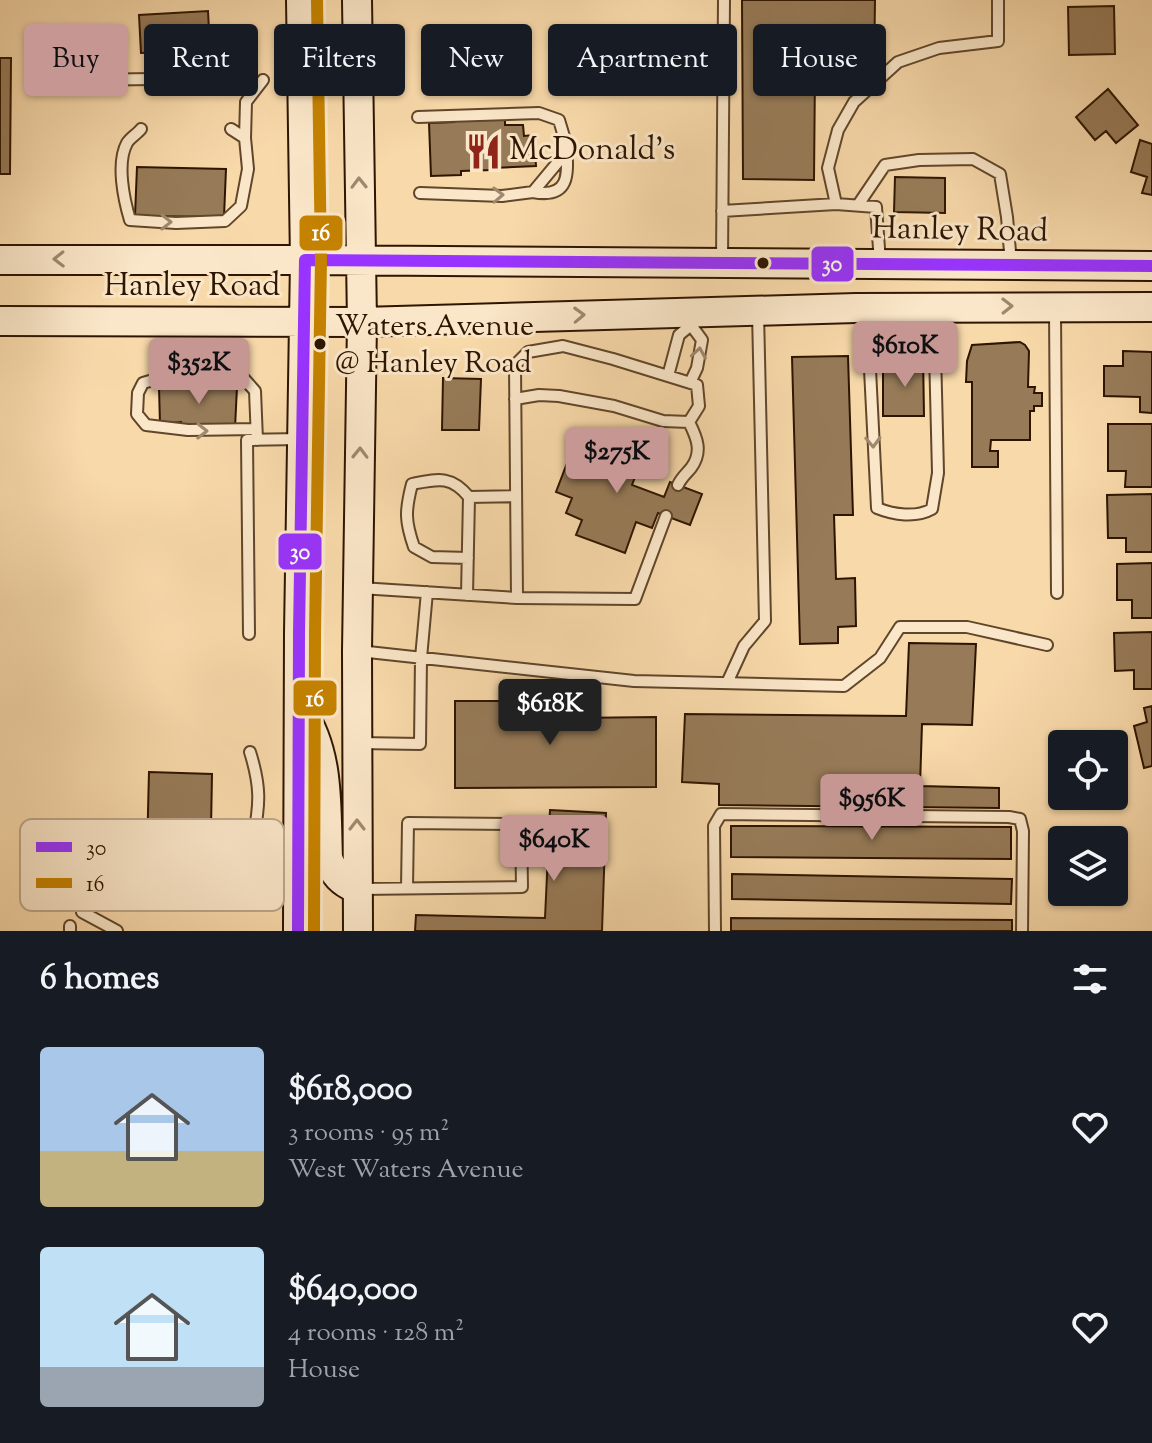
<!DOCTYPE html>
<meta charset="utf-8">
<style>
:root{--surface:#171b24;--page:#242831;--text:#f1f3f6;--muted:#9ea1a6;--accent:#c59692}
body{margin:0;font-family:"Sorts Mill Goudy",serif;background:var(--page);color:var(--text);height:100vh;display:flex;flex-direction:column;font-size:30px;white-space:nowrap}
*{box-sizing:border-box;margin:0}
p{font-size:26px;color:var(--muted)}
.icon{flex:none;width:44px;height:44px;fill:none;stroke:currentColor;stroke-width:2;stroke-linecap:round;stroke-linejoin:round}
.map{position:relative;height:931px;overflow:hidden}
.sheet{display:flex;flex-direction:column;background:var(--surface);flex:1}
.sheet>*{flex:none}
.top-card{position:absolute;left:24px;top:24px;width:1104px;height:72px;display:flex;gap:16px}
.controls{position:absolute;left:1048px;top:730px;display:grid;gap:16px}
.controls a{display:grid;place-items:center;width:80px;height:80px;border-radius:8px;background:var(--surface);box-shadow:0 2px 6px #0004;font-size:40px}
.price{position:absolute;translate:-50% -68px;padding:0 18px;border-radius:8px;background:var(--accent);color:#111;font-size:26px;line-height:52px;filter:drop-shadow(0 2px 4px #0008)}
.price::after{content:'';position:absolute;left:50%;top:48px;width:24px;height:18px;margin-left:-12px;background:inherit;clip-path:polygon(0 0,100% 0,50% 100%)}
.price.selected{background:#222;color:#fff}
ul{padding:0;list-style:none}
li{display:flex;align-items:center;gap:24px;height:200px;padding:0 40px}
li span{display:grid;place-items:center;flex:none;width:224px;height:160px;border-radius:8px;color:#555}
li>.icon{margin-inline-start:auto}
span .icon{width:96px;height:96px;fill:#fffc;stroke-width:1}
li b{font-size:34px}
h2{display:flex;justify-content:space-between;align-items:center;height:96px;padding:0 40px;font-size:34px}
.tag{padding:0 28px;border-radius:8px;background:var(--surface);box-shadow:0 2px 6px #0004;font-size:28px;line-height:72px}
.tag.selected{background:var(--accent);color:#111}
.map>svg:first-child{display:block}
</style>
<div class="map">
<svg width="1152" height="931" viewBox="0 0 1152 931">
<rect width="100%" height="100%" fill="#f8d9aa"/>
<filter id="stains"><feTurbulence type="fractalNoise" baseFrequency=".0025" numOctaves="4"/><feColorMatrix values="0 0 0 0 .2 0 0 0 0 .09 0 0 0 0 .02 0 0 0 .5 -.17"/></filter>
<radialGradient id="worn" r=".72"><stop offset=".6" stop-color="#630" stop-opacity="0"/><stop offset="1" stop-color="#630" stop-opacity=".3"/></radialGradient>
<path fill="#977b58" stroke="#2e1500" stroke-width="2" d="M742,0H875L874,70H815L814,180L743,179Z
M1114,6L1115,54L1069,55L1068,7Z
M208,11L210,50L141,53L139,15Z
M0,58H11L10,174H0Z
M1108,89L1138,125L1116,143L1106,131L1095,140L1076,117Z
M505,116V125H523L524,136L534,135L536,166L492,168V170L461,171V175L431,176L429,123L454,122V118Z
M1140,140L1152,144V195L1142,193L1147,177L1131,172Z
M137,167L226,169L224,217L135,216Z
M895,177L945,178V213L894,212Z
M1020,342L1025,345L1029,351L1028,387H1035L1034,393H1042V406H1034V411H1030V440H991L990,451H998V467H972V382H966L967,361L972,345Z
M1123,351L1152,352V413L1140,412V397L1104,396V366H1123Z
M903,355H923L924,416H883V371L903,370Z
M848,356L853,515H834L836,579L855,578L856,626L838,627V643L800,644L792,357Z
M443,378L481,379L479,430H442Z
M187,386L237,387L235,428H181V422L160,424L159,387Z
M1108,424H1152V487H1125L1126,471H1108Z
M596,435L644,454L632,485L664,497L670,482L702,494L690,525L658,513L652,528L636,522L625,553L576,535L582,520L566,513L572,498L556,492L574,445L590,451Z
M1152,494V552H1126V538H1108L1107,495Z
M1152,563V618H1132V600H1117V564Z
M1152,632V689H1134V670L1115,671L1114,633Z
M909,643L976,644L972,725L922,724L920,786L999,788V808L719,805V784L682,782L685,714L906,716Z
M455,701H572V718L656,717V787L455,788Z
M1152,706V766L1144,768L1134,726L1147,722L1144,708Z
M149,772L212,774L210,883H178L179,851H147Z
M550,810L606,813L602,931H415L416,915L545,918Z
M731,826L1011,827V859L731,857Z
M732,874L1012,879L1011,904L732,899Z
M731,918L1012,920V931H731Z"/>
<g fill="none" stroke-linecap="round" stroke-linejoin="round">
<defs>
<path id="service" d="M75,80L234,78
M418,117L539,113L559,120L565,140L558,162L533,192L502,196L420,193
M141,129C137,134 130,138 127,143C116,163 124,200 130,220L176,223L225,221L241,206L248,169L245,138L231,129
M245,138L246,102L263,80
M533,192C571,199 568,173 566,145
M836,204L876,207L880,262
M858,205L885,165L919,160L973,159L1000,174L1007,217L1011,263
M722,211L836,204L828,168L838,130L854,102L898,62L939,48L998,41V0
M722,261L724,0
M867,310L877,508C894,515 916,518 932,509L938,473L934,311
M1055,311L1057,593
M688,315L691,325L702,340L697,368L690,383
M668,376L679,335L691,325
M515,399L539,395L559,396L614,406L663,421L689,422
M256,429L188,430L146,425L137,414L138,393L143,383L153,380L186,377L209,370L238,372L255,391L257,440
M468,558L432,557L414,547C405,521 405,511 412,484C438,479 451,475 469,497
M360,588L517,598L635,599L666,516
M467,595L469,497L516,496
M517,598L515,365L528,352L563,346L613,359L697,385L699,406L689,422C697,438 703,452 691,468C686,474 681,478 678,485
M249,634L247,440L300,439
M359,651L634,681L844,686L880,658L900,627H967L1047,645
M727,683L744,646L765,621L758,313
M359,743L420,744L421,658L427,592
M80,846H147
M210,847C225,847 241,849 253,840C260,804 261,787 250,752
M80,858L179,857
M210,858L246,857L254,853L258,836
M210,869H246L256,861L258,848
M80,871L178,870
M210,880H247L254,877L256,861
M80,881L178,880
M359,889L522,887L521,824L408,823L407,888
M82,912L117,931
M70,926V931
M715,931L714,826L721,814L1009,817L1020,819L1023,831L1022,931"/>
<path id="secondary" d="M357,0L362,322L357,651L358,931
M0,260H305L1152,266
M0,321L362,322L856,308L1152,307
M301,711C330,753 326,808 328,858C334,875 341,882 357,889
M298,931L299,633L305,260L301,0"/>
</defs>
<use href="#service" stroke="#60462a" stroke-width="14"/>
<use href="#secondary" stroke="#2e1500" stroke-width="32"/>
<use href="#service" stroke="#fae6c8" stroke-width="10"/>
<use href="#secondary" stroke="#fae6c8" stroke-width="28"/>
<defs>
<path id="bus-1" d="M298,931L299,633L305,260L1152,266"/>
<path id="bus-2" d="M314,931L315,633L321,260L317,0"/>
</defs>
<use href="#bus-1" stroke="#fae6c8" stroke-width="18"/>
<use href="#bus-2" stroke="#fae6c8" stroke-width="18"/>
<use href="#bus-1" stroke="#93f" stroke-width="12"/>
<use href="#bus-2" stroke="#c58200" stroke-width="12"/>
</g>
<defs><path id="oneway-chevron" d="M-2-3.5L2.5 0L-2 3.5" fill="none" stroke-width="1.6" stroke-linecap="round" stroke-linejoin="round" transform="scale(2)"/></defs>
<g stroke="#9e886e">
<use href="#oneway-chevron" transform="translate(359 183) rotate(-91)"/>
<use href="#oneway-chevron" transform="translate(498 195) rotate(-2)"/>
<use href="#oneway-chevron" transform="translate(166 222) rotate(1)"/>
<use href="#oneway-chevron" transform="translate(59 259) rotate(179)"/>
<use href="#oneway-chevron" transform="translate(1007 306) rotate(-1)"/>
<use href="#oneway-chevron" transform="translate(579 315) rotate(-2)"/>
<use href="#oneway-chevron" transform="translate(699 353) rotate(-81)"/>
<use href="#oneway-chevron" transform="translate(202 431) rotate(1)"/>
<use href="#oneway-chevron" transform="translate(873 442) rotate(88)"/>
<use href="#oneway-chevron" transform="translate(360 453) rotate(-89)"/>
<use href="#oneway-chevron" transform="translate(357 825) rotate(-90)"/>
</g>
<defs>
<symbol id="restaurant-bare" viewBox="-9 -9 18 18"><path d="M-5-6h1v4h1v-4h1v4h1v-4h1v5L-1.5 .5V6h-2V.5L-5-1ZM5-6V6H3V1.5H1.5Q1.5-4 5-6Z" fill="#8f2418" stroke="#fae6c8" stroke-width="2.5" paint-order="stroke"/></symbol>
</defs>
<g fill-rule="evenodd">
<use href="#restaurant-bare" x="458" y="126" width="51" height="51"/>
</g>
<g fill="#2e1500" stroke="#fae6c8" stroke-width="3">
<circle cx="763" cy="263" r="7"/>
<circle cx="320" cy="344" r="7"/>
</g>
<g text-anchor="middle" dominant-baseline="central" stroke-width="6" stroke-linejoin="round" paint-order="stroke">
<g font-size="30" fill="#2e1500" stroke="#fae6c8" text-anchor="start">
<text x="335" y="327">Waters Avenue<tspan x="335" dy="37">@ Hanley Road</tspan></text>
</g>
<g font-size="32" fill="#2e1500" stroke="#fae6c8" text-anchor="start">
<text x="509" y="151">McDonald's</text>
</g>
<g font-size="32" fill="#2e1500" stroke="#fae6c8">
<text transform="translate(960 231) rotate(1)">Hanley Road</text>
<text x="192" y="287">Hanley Road</text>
</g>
</g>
<rect x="20" y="819" width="264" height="92" rx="12" fill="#fae6c8" stroke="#bda78c" stroke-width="2"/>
<rect x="36" y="842" width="36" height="10" fill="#93f"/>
<rect x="36" y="878" width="36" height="10" fill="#c58200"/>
<g font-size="22" fill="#2e1500">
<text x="86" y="855">30</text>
<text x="86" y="891">16</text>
</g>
<g stroke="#fae6c8" stroke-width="3">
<rect x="298" y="214" width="46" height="38" rx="8" fill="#c58200"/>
<rect x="810" y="245" width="45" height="38" rx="8" fill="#93f"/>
<rect x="277" y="532" width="46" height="39" rx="8" fill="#93f"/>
<rect x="292" y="679" width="46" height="38" rx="8" fill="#c58200"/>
</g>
<g font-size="22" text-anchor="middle" font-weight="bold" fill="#fff">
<text x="321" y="240">16</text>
<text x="832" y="271">30</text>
<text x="300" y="559">30</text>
<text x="315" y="706">16</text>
</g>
<rect width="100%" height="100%" filter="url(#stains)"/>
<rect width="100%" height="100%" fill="url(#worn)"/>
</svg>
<div class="controls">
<a><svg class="icon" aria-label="locate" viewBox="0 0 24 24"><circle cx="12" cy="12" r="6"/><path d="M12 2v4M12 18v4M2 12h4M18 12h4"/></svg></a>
<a><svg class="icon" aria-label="layers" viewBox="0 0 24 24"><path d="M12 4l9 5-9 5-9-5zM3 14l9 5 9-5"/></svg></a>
</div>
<b class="price" style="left:905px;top:389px">$610K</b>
<b class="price" style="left:199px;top:406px">$352K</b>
<b class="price" style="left:617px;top:495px">$275K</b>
<b class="price selected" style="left:550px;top:747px">$618K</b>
<b class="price" style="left:872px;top:842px">$956K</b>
<b class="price" style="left:554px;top:883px">$640K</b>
<div class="top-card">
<a class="tag selected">Buy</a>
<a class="tag">Rent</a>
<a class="tag">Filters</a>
<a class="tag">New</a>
<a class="tag">Apartment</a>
<a class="tag">House</a>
</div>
</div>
<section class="sheet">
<h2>6 homes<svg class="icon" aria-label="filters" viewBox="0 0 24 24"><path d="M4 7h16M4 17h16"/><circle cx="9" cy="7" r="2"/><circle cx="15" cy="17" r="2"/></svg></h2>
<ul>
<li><span style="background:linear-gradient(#a9c7e8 65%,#c2b280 0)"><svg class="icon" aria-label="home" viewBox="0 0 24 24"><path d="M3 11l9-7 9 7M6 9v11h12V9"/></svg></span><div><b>$618,000</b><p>3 rooms · 95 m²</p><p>West Waters Avenue</p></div><svg class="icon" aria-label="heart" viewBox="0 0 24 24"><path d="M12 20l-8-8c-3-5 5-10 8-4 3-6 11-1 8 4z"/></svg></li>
<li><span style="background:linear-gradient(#bfe0f5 75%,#9aa5b1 0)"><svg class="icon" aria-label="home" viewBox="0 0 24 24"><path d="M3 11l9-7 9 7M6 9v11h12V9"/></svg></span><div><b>$640,000</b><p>4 rooms · 128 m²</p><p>House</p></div><svg class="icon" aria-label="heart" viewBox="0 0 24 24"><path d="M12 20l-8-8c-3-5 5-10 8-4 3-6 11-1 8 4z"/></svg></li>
</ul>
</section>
